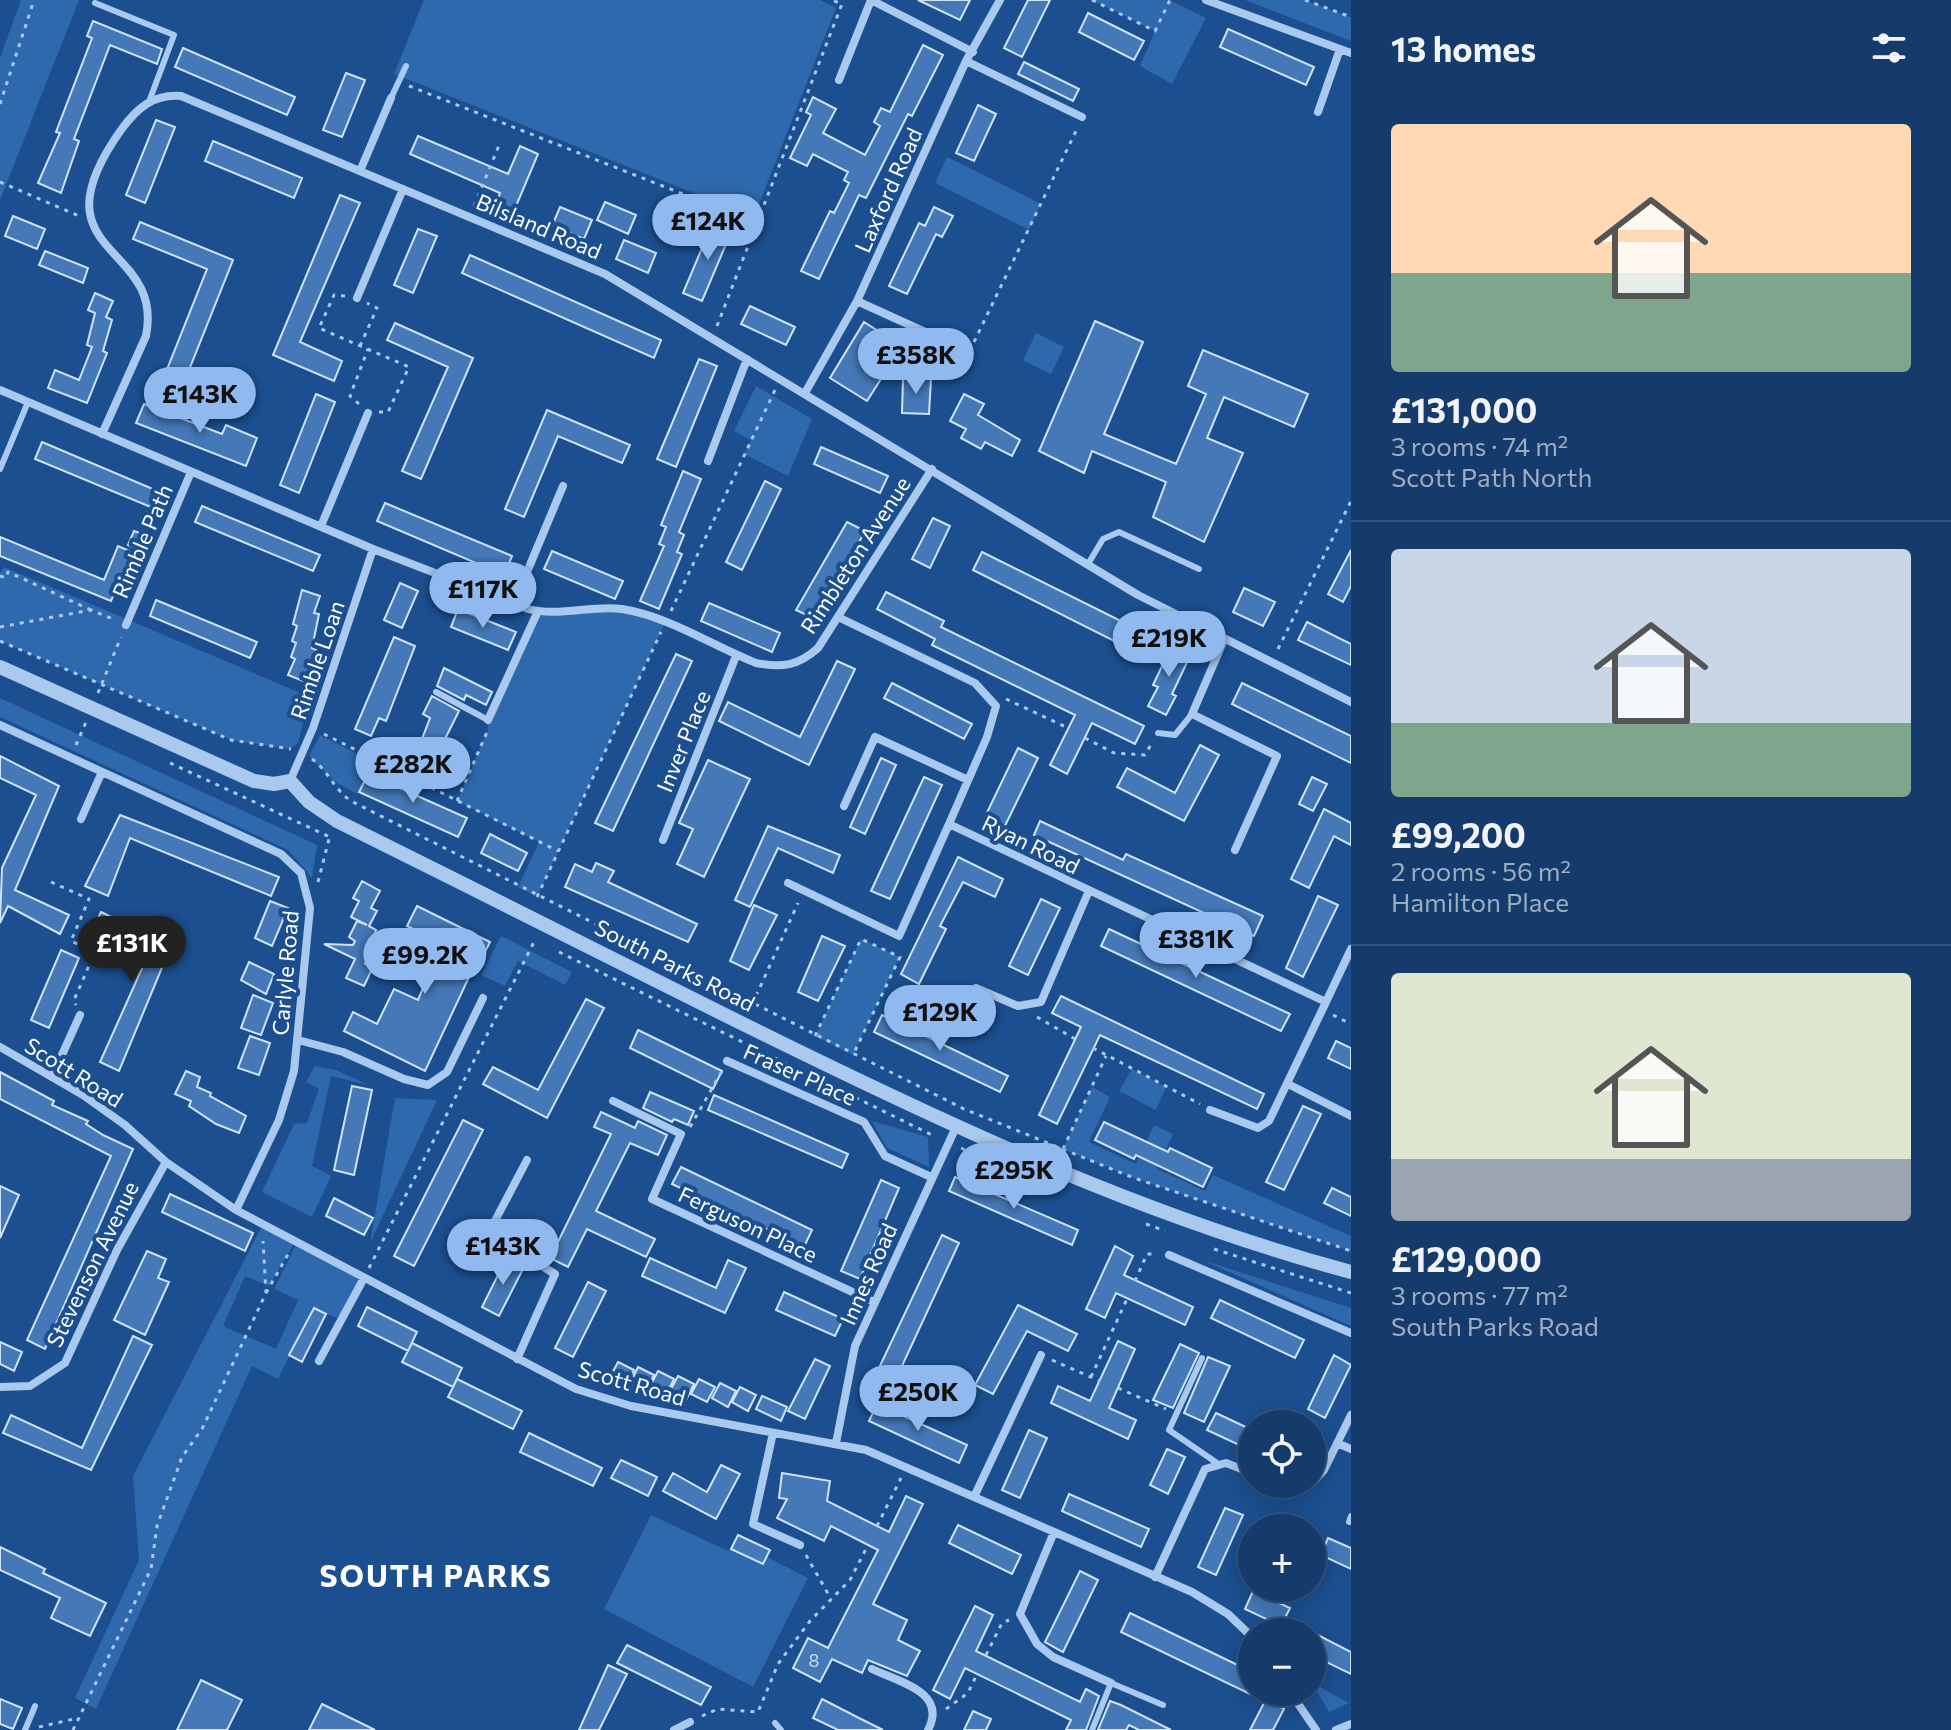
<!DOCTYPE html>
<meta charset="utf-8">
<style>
:root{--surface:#143b6b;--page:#1d4271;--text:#f1f3f6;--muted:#9dadc1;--line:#33557e;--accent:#90b9f0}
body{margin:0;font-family:Commissioner,sans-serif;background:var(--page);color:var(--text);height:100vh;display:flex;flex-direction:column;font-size:30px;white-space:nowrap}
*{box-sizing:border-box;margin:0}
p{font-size:26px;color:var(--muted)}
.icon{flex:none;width:44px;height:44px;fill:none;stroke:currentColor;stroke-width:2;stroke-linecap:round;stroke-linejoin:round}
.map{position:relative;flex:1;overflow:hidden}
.panel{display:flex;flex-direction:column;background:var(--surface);width:600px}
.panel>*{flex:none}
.fabs{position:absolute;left:1238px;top:1410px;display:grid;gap:16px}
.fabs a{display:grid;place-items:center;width:88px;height:88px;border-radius:50%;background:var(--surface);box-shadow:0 4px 20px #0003,0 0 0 2px var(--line);font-size:40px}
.price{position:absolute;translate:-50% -68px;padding:0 18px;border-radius:28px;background:var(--accent);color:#111;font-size:26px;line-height:52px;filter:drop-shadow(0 2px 4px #0008)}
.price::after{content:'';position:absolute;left:50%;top:48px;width:24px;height:18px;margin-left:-12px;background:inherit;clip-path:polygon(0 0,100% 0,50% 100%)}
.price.selected{background:#222;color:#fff}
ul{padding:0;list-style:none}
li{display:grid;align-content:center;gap:16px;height:424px;padding:0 40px}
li+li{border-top:2px solid var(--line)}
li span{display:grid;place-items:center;height:248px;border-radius:8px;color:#555}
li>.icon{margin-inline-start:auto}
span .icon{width:144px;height:144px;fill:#fffc;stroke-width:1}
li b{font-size:34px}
h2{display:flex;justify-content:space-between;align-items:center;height:96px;padding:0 40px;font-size:34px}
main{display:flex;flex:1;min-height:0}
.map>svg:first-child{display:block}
</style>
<main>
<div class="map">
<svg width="1351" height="1730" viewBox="0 0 1351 1730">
<rect width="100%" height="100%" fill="#1b4f8f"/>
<path fill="#2e69ad" d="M21,0H79L0,200V58Z
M424,0H820L836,8L754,217L394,74Z
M1092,0H1169L1206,18L1172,84L1140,66L1155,31Z
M1245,0H1304L1351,17V41Z
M947,157L1041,204L1029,230L935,183Z
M1036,333L1064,347L1051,374L1023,360Z
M756,386L812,419L788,476L744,454L751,440L734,431Z
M4,567L310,697L298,743L289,749L231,740L0,641V573Z
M623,610L665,623L537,897L518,887L539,842L457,801L488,730V720L538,611Z
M0,698L317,845L312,878L288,850L0,717Z
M320,735L371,761L357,794L334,781L309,756Z
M501,936L572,972L565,985L518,961L505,986L481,975Z
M861,939L900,957L853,1055L815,1036Z
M315,1066L336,1070L368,1085L331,1076L312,1166L331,1176L312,1217L262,1192L294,1124L307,1123L319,1089L306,1082Z
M1132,1069L1166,1087L1156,1110L1119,1091Z
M1092,1087L1110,1097L1089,1142L1136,1164L1154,1125L1173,1134L1157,1169L1205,1191L1213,1175L1351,1236V1251L1134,1178L1063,1149Z
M395,1098L437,1100L370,1243Z
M872,1121L928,1137L929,1167L887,1148Z
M263,1224L295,1242L269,1286L245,1276L223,1326L276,1349L298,1300L274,1289L297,1243L364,1278L341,1320L313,1308L278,1379L252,1366L96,1709L75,1698L139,1560L133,1476Z
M1202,1260L1351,1308V1326Z
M651,1515L728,1551L731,1549L762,1564L767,1557L808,1578L753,1687L604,1609Z
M1312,1683L1349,1703L1329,1712Z"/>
<path fill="#4478b7" stroke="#cfe3fa" stroke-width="2" d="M918,0H970L960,20Z
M1028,0H1050L1022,57L1004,48Z
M1088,13L1144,41L1134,60L1079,32Z
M93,21L162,49L157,64L110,45L74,139L79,141L61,193L38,183L60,133L56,132L92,38L87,36Z
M1228,29L1314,67L1306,85L1220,47Z
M923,45L943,55L912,116L908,114L866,198L859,195L819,279L801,271L830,211L834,213L849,183L844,180L848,172L813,154L807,166L790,158L811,115L806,112L813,97L836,109L823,133L865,155L880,126L874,122L881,108L890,112Z
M183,48L295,97L287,115L175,67Z
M1024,62L1079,89L1073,101L1018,74Z
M346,73L365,80L342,137L323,130Z
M978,105L996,114L974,161L956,153Z
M156,120L175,127L145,203L126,195Z
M418,136L508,174L520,146L538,154L514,211L496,203L500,193L410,154Z
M213,141L302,178L294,198L205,161Z
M340,195L360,203L300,342L342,361L334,381L273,355Z
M605,202L636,215L628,234L597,220Z
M560,207L592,220L584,239L552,226Z
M934,207L953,216L942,237L936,234L907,294L889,286L919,223L925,226Z
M13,216L45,229L37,249L5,236Z
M140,222L233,260L185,380L166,372L207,269L133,239Z
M713,222L732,230L702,301L683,293Z
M418,229L437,236L413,293L394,285Z
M624,240L656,253L648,273L616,259Z
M45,251L88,268L83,283L39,265Z
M470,255L661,340L654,358L462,273Z
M95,293L113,301L106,317L112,320L103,351L107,353L87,403L48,388L55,370L79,380L92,347L87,345L95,313L88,310Z
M750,306L795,327L786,345L741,324Z
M1095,321L1143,342L1104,434L1176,464L1206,394L1188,386L1203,350L1308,394L1294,427L1224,397L1207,438L1243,453L1204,542L1153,517L1166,482L1092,451L1084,473L1039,451Z
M864,322L902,346L867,401L830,378Z
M395,323L473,358L421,479L402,471L448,367L387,340Z
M699,359L717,366L676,467L657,459Z
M903,378L931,379L929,414L902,413Z
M316,394L335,402L299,493L280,485Z
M964,394L984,404L978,415L1020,440L1012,456L985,442L981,449L961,438L966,429L950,421Z
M144,404L222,434L226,425L257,438L246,466L136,423Z
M547,410L630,445L622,463L558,436L524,517L505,509Z
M42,442L160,492L153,508L35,459Z
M821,447L888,476L880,493L814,464Z
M683,471L701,479L679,532L684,535L677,552L682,554L659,609L640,601L664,546L659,544L666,527L661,525Z
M765,481L781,489L742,570L726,562Z
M385,503L512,556L504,575L377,521Z
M202,506L320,555L313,571L195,522Z
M933,518L950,526L930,568L912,559Z
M847,522L865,531L845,570L841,568L813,618L796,610Z
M134,531L148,536L142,551L128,545Z
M0,537L104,580L118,546L132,552L111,601L0,556Z
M1351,550V586L1343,602L1328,594Z
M552,551L623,581L615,599L544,569Z
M982,552L1135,628L1126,647L973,570Z
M400,583L418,591L402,628L384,620Z
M1244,588L1275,602L1263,626L1233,612Z
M302,590L320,596L314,613L319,614L312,648L316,650L310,665L314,667L308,683L288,675L295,659L291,657L296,643L292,641L297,626L293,624Z
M886,592L944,621L941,627L1144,726L1135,744L1092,723L1067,774L1050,765L1075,715L932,645L935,639L877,609Z
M156,600L257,642L250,658L150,616Z
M709,603L780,633L772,652L701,621Z
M458,609L516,632L508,650L451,627Z
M1307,622L1351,644V665L1298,640Z
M394,637L415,646L386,721L379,718L371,736L355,729Z
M1172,645L1191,654L1172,694L1176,696L1166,715L1148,706L1158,687L1153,685Z
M676,654L692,661L613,831L595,823Z
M837,661L855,669L809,765L719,721L728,702L800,737Z
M444,668L492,692L486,705L466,695L464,700L437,686Z
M892,683L972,724L964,739L884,698Z
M1242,683L1351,736V763L1232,704Z
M432,696L459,711L440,749L454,754L447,775L413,762L430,718L423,714Z
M1200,745L1219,755L1184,821L1117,787L1127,768L1175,793Z
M1018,748L1038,758L1002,832L982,823Z
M0,756L59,786L15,890L69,915L60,934L8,906L0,923L2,868L36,795L0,778Z
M881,758L896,765L865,834L850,827Z
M708,760L750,779L704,877L677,864L693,829L679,823Z
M368,774L467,818L458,837L359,792Z
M924,777L942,785L890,899L871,891Z
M1312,777L1327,784L1313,811L1299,804Z
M1324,809L1351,823V845L1334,836L1309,888L1291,879Z
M120,815L279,877L271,896L130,838L108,896L85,886Z
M1040,821L1123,860L1126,854L1263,916L1254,936L1034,835Z
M768,826L840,855L833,873L778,848L750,907L735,900Z
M490,834L527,853L518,871L481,853Z
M958,857L1003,879L995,897L963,882L940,926L946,929L919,984L901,974Z
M596,863L614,871L608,882L697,924L688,942L565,887L575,864L592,872Z
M362,881L380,891L371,908L377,911L369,926L376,930L365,964L373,967L364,986L346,978L355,959L324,944L353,945L355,941L349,937L357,921L367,925L351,917L359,901L353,898Z
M1318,896L1338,905L1303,977L1286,968Z
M1041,899L1060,908L1028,975L1009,966Z
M270,901L288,908L272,946L255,938Z
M754,905L777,915L749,970L730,961Z
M417,906L490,942L480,962L477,960L425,1071L344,1031L353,1012L377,1024L394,989L418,1000L442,943L407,926Z
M101,912L171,946L119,1071L100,1062L148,955L93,930Z
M1109,929L1290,1014L1281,1031L1101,946Z
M822,936L845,946L818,1001L798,992Z
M61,950L79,958L49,1028L31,1020Z
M249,962L274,974L266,994L241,980Z
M253,995L273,1003L261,1035L241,1028Z
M1061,996L1264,1094L1257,1109L1100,1035L1057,1124L1039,1115L1081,1027L1052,1013Z
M586,999L604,1008L547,1118L483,1084L493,1067L538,1090Z
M882,1015L1008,1076L1000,1092L874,1032Z
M638,1030L722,1071L713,1089L630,1048Z
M250,1036L270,1043L259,1075L238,1068Z
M1336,1041L1351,1048V1069L1328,1058Z
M186,1071L200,1077L197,1087L211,1093L210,1096L246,1116L239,1133L216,1124L189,1106L191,1101L175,1094Z
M0,1072L54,1101L52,1105L88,1121L86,1124L103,1135L133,1149L45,1349L27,1340L111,1156L0,1099Z
M352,1086L372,1090L354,1175L334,1170Z
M650,1092L694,1111L688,1125L674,1119L672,1122L643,1108Z
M714,1095L848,1154L842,1168L708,1110Z
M1303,1106L1321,1114L1284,1190L1266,1182Z
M601,1112L635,1128L638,1121L667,1135L658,1155L630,1143L596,1211L655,1239L646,1257L587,1229L568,1267L550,1258L611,1134L594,1127Z
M463,1120L483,1130L414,1266L394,1256Z
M1104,1122L1168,1152L1170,1148L1212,1168L1203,1187L1136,1155L1134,1159L1095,1140Z
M681,1167L812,1230L804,1247L672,1184Z
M955,1177L1078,1230L1072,1245L949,1191Z
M881,1180L899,1188L860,1279L841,1271Z
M0,1186L19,1195L0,1238Z
M1332,1188L1351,1197V1216L1324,1203Z
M170,1194L253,1233L245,1251L162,1212Z
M334,1198L373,1218L364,1235L326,1216Z
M942,1235L959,1243L896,1379L878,1370Z
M1115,1246L1133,1256L1124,1275L1193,1307L1185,1325L1116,1293L1105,1318L1086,1309Z
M147,1251L166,1259L158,1278L169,1282L145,1335L114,1320Z
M650,1258L716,1288L728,1260L746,1268L725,1313L642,1276Z
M506,1259L524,1267L499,1316L482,1307Z
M588,1282L606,1291L573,1357L555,1348Z
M784,1292L843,1319L835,1336L776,1310Z
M1220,1300L1304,1340L1295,1358L1211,1318Z
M1018,1305L1077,1334L1068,1351L1027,1331L993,1394L975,1385Z
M367,1307L417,1332L408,1351L358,1326Z
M314,1308L326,1314L302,1362L289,1355Z
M133,1336L152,1345L91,1470L3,1433L11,1415L82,1448Z
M1118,1341L1135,1349L1109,1408L1136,1420L1128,1439L1051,1403L1058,1386L1090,1401Z
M0,1342L22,1352L14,1371L0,1364Z
M412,1343L462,1368L453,1387L402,1362Z
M1180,1344L1199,1353L1173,1408L1153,1400Z
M1334,1355L1351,1365L1325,1418L1308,1409Z
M1208,1357L1230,1366L1204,1422L1184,1413Z
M815,1359L830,1366L805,1419L788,1411Z
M618,1362L634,1370L626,1386L610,1377Z
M638,1367L654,1375L646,1391L630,1383Z
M658,1371L674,1379L666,1395L650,1386Z
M678,1376L694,1384L686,1400L670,1391Z
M457,1379L522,1411L513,1429L448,1397Z
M699,1379L715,1387L707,1402L691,1394Z
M720,1383L736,1391L728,1407L712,1398Z
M740,1387L756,1395L748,1411L732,1402Z
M762,1396L787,1407L781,1421L756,1409Z
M877,1404L967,1445L959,1463L869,1421Z
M1216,1413L1252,1430V1451L1207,1430Z
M1029,1430L1047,1438L1020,1498L1002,1490Z
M529,1433L602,1468L593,1486L520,1452Z
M1167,1449L1185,1457L1168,1494L1150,1485Z
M621,1460L657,1477L648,1496L611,1478Z
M721,1465L740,1474L716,1519L663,1491L673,1473L707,1492Z
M782,1473L830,1481L827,1501L889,1532L906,1496L923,1504L873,1604L907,1620L898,1640L920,1651L907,1676L868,1660L862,1673L832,1659L820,1682L793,1668L808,1638L828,1648L878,1550L831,1526L824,1541L777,1518L787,1499L779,1498Z
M1069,1494L1149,1529L1141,1547L1062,1511Z
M1225,1508L1243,1515L1216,1575L1198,1567Z
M958,1525L1021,1555L1012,1574L949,1543Z
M738,1535L770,1550L763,1564L731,1549Z
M1328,1538L1351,1548V1569L1321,1555Z
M0,1547L45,1569L43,1573L106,1603L90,1636L51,1618L60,1598L0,1570Z
M1080,1571L1098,1580L1063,1652L1045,1642Z
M1253,1591L1290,1608L1281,1626L1245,1609Z
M975,1606L993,1615L976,1651L1080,1702L1086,1689L1099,1696L1086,1730H1066L1071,1720L965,1668L950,1699L933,1690Z
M1130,1613L1252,1672V1695L1121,1632Z
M1312,1632L1351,1652V1674L1312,1655Z
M627,1645L711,1687L701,1705L617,1663Z
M608,1665L627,1674L599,1730H579Z
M201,1680L242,1700L227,1730H177Z
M0,1699L22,1708L13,1729L0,1724Z
M822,1699L855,1716L883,1730H838L813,1718Z
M1266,1699L1284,1709L1273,1730H1250Z
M1110,1701L1121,1705L1171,1730H1139L1129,1725L1126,1730H1098Z
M322,1704L375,1730H309Z
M973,1711L991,1719L986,1730H964Z"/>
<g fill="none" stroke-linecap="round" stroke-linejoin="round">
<path stroke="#a9c9ee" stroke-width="3" stroke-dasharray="4 6" stroke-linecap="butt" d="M1092,0L1155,31L1170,0
M1305,0L1351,17
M409,86L759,224
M0,104L34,0
M0,182L79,216
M474,206L500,143
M345,296L334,295L319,328L409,367L388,412H379
M717,326L842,4L832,0
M974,342L1077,129
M360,346L377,308L367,303
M359,404L350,396L368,349
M0,576L6,578L8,572L91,610
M671,611L775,390
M0,627L91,610L113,619
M0,641L231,740L291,749
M1278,649L1351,501
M98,693L121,637
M1006,699L1068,728
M324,734L558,851
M1085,738L1114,753L1145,755L1152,743
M76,745L86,722
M312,759C329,771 334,791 353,802L964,1109L1134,1178L1351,1251
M170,763L330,837
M457,801L487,732
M51,882L89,899L71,941L95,952L74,1000L76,1005
M318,882L329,839
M537,897L661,632
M559,952L936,1137
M752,1005L798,903
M1333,1015L1351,1024
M1037,1017L1075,1039
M815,1036L861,939L900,957L853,1055
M1093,1048L1200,1104
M690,1127L722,1071
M961,1148L976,1155
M1063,1149L1106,1056
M1146,1224L1165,1231
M1214,1249L1351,1293
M369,1268L535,940
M1135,1281L1147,1254H1154
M266,1293L290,1251
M1052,1360L1100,1381
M1091,1377L1127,1299
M1118,1388L1166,1409
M877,1526L901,1478
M806,1555L831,1599
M986,1655L1002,1623L1009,1620
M946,1709L968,1693L977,1674
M702,1716L718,1709L758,1712L778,1664L810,1621L850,1580L868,1545
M39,1727L78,1718
M73,1730L151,1569L157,1526L182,1457L202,1429L266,1293L263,1241"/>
<path stroke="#a9c9ee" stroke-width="6" d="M95,3L174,35L150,99
M391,98L406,66
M0,469L28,402
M1088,564L1103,539L1119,532L1199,569
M436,692L488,720
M1158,733L1175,735L1192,714
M1202,1358L1169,1430L1217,1463
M1349,1522L1351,1516
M775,1723L781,1730
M25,1730L35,1706
M1092,1730L1111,1683L1163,1705"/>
<path stroke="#a9c9ee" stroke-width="8" d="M871,0L973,52
M1206,0L1351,53
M966,61L1082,117
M839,80L871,0
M1318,112L1340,49
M360,171L391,98
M357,298L403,189
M857,301L969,352
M0,390L373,549L528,609C559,617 591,605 622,609C668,616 713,646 756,663C782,668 798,666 818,648L932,469
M805,393L857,301L966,61L1000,0
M102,434L146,336C165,241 30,258 121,130C137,108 153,94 181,96L605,274L1138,595L1351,702
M708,461L747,359
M321,526L368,413
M514,603L563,486
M838,617L975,683L996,706L987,737L949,824L1326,1002L1351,949
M126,625L191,472
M1224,640L1192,714L1277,756L1235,850
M488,720L538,611
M0,725L281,854L301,873L310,908L294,1071L279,1120L236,1210
M290,781L313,728L373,549
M844,806L875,737L968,780
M81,819L101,774
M663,840L736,656
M788,883L899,936L949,824
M976,988L1018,1006L1041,1002L1088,893
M298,1040L343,1052L404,1079L428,1085L447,1072L483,998
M0,1047L83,1095L125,1125L166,1162L236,1210L576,1389L631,1406L866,1450L1192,1592L1228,1614L1252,1637
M727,1061L864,1122L885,1156L931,1177
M52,1077L80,1015
M1288,1084L1351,1116
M613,1101L681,1134L652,1199L874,1302
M1210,1110L1258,1128L1269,1121L1326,1002
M1169,1255L1351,1333
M517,1359L555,1274L488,1234L527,1160
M319,1361L364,1278
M0,1387L30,1386L65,1363L117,1250L166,1162
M773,1433L753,1524L800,1545
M836,1443L855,1346L956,1127
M1337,1443L1351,1449
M1312,1483L1324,1470L1351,1415
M1278,1484L1298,1490L1311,1484
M974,1497L1041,1355
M1054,1532L1020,1614L1037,1644L1053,1657L1111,1683
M1155,1577L1205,1469L1226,1463L1252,1473
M872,1669C899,1682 948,1692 928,1730
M1290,1692L1316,1730
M674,1730L690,1722
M1336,1730L1351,1724"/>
<path stroke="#a9c9ee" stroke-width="14" d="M0,667L254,781L274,784L290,781L309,802L337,821C465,885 593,948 721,1013C924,1114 1131,1213 1351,1272"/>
</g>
<g text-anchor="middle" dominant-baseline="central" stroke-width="8" stroke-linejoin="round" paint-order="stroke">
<g font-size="18" fill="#d0dded">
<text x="814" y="1660">8</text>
</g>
<g font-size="22" fill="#fff" stroke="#1b4f8f">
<text transform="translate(888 190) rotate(-66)">Laxford Road</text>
<text transform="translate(539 226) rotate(23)">Bilsland Road</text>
<text transform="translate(142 541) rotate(-67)">Rimble Path</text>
<text transform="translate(855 555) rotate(-57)">Rimbleton Avenue</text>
<text transform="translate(317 660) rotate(-71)">Rimble Loan</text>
<text transform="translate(683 741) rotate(-68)">Inver Place</text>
<text transform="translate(1031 844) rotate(26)">Ryan Road</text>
<text transform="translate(675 965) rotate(27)">South Parks Road</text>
<text transform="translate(285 973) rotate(-85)">Carlyle Road</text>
<text transform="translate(74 1072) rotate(32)">Scott Road</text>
<text transform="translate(800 1074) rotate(24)">Fraser Place</text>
<text transform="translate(748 1224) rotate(25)">Ferguson Place</text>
<text transform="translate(92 1264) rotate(-64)">Stevenson Avenue</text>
<text transform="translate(868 1274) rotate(-66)">Innes Road</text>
<text transform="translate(632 1383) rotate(16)">Scott Road</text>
</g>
<g font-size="30" font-weight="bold" letter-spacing="2" fill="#fff" stroke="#1b4f8f">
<text x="436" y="1574">SOUTH PARKS</text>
</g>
</g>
</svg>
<div class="fabs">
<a><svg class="icon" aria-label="locate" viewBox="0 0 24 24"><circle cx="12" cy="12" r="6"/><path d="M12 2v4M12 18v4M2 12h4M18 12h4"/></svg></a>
<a>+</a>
<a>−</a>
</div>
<b class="price" style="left:708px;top:262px">£124K</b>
<b class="price" style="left:916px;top:396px">£358K</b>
<b class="price" style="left:200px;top:435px">£143K</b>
<b class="price" style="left:483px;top:630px">£117K</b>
<b class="price" style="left:1169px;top:679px">£219K</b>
<b class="price" style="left:413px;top:805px">£282K</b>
<b class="price" style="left:1196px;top:980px">£381K</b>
<b class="price selected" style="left:132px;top:984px">£131K</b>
<b class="price" style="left:425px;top:996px">£99.2K</b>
<b class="price" style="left:940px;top:1053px">£129K</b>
<b class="price" style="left:1014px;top:1211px">£295K</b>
<b class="price" style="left:503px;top:1287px">£143K</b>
<b class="price" style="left:918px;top:1433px">£250K</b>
</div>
<section class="panel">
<h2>13 homes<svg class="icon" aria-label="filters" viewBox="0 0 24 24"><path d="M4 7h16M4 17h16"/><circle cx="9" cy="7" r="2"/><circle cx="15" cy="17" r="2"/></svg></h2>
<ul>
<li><span style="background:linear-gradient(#ffd9b3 60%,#7fa58c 0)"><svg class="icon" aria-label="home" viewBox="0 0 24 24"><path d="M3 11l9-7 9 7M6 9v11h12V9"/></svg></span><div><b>£131,000</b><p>3 rooms · 74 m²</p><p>Scott Path North</p></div></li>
<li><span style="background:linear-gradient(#c9d6e8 70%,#7fa58c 0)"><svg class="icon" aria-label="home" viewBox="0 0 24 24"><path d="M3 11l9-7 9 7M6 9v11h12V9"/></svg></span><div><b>£99,200</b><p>2 rooms · 56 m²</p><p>Hamilton Place</p></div></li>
<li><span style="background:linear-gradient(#dfe7d0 75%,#9aa5b1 0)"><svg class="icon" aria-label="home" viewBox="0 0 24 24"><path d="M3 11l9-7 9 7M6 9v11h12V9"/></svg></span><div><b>£129,000</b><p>3 rooms · 77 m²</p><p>South Parks Road</p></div></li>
</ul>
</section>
</main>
